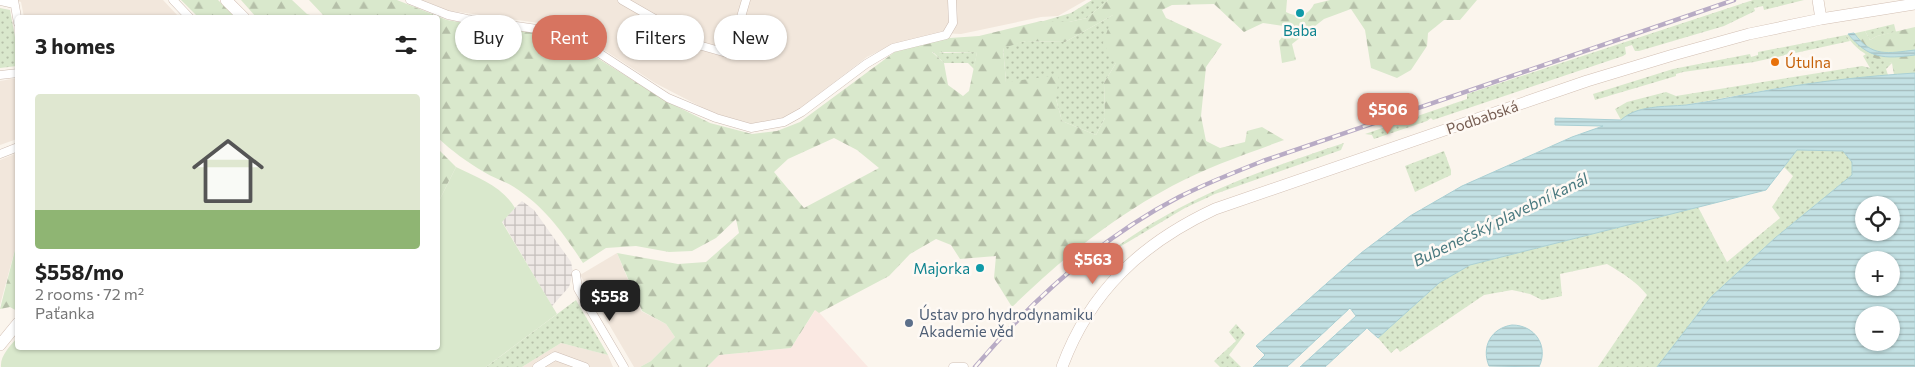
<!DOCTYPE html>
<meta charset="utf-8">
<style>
:root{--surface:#fff;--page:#f6f6f6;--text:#222;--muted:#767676;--accent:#d77460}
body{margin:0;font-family:Commissioner,sans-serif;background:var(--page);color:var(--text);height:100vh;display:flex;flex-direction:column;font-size:19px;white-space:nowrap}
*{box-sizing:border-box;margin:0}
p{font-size:16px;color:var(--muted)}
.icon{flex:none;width:28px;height:28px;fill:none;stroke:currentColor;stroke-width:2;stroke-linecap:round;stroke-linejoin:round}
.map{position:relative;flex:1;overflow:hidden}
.panel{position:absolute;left:15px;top:15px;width:425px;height:335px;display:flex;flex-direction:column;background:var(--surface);border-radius:5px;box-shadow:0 1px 4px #0004}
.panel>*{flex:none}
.banner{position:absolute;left:455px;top:15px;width:475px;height:45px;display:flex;gap:10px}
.controls{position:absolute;left:1855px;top:196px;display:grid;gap:10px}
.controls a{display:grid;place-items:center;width:45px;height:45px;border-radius:50%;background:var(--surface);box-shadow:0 1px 4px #0004;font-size:25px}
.price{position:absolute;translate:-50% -42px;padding:0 11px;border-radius:10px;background:var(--accent);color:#fff;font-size:16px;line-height:32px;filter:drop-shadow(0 1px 2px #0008)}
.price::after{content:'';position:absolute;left:50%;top:30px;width:15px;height:11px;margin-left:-8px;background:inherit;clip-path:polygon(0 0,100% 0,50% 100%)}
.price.on{background:#222;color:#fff}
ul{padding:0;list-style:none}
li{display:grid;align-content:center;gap:10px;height:265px;padding:0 20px}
li span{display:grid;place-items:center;height:155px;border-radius:5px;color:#555}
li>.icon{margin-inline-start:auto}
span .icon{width:90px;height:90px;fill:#fffc;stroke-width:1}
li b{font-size:21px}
h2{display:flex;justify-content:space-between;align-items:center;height:60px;padding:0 20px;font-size:21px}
.tag{padding:0 18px;border-radius:22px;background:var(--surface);box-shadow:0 1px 4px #0004;font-size:18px;line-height:45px}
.tag.on{background:var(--accent);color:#fff}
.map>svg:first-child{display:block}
</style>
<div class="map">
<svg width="1915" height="367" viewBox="0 0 1915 367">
<defs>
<pattern id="industrial-grid" width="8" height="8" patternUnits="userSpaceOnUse" patternTransform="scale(1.25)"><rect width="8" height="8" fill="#eee8e5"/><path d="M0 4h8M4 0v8" fill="none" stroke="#c5bfbc"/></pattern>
<pattern id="green-dots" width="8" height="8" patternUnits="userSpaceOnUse" patternTransform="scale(1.25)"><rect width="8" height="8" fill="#d9e8cc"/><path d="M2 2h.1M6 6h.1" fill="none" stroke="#b5bfa8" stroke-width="1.8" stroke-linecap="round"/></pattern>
<pattern id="forest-firs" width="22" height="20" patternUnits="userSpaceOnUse" patternTransform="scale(1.25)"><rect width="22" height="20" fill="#d9e8cc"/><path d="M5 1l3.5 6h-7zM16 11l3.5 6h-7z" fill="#b5bfa8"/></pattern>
<pattern id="water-rules" width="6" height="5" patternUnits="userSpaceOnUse" patternTransform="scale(1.25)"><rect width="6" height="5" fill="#c3e1e4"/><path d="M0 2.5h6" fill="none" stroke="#a3babb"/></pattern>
</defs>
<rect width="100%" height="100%" fill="#fbf5ed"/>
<path fill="#f2e7dc" d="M15,0H163L179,17H24L21,2Z
M422,0H1086L1058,16L1041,17L961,34L938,33L893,44L867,57L794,113L782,119L756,124L744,123L711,112L655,83L601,48L570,33L539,23L450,11Z
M17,78V139L0,145V81Z
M17,153V242L0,305V160Z
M617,253L641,311L666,324L675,337L651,361L640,367H634L580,275Z
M561,343L608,355L613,367H522Z"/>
<path fill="#fae8e2" d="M816,309L868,367H707L719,355L791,348Z"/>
<path fill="url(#industrial-grid)" d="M522,201L534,210L571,262L573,273L569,287L552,306L502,221Z"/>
<path fill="url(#green-dots)" d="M1092,0H1108L1087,18L1069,22H1040L1071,13Z
M1753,0H1804L1764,10L1763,6L1754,8L1755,11L1724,26L1639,51H1635L1632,45L1625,47L1626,54L1623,56L1433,120L1431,118L1427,121L1374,139L1372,135L1365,134L1467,99V94Z
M0,8L10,10L17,48V66L0,68Z
M1113,15L1116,63L1104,83L1105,118L1096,135L1062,121L1056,99L1006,82L1003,47L1026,41L1065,42Z
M1894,24L1896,32L1877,36L1870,40L1865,31Z
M1846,35L1850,41L1754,62L1683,72L1676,74V76L1595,100L1593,94L1673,69L1750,54L1751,57L1758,55V52Z
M932,51L945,53L977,52L974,69L968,63H944Z
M1866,54L1892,63L1886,69L1888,75L1778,88L1685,105L1656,107L1621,120L1615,109L1627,102L1666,92L1676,96L1862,66L1870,68L1863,56Z
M1344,143L1341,150L1215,194L1185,208L1123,245L1114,249C1186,196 1260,171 1344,143Z
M1797,150L1843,151L1852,162V175L1775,238L1711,297L1657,367H1598L1647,295C1636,281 1622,273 1607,264L1560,274L1562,296L1542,300L1530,294L1512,290L1484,295L1400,352L1397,348L1391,353L1378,338L1439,283L1470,265L1698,207L1727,262L1780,218L1772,207L1793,176L1784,167Z
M1444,151L1451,170V175L1415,192L1405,166Z
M576,300L608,355L561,343L522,367H486Z
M1236,324L1245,334L1229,355L1241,367H1220L1214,361L1236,341L1229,332Z"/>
<path fill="url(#forest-firs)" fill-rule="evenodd" d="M181,0H218L235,17H198Z
M241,0H292L307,14L317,17H256Z
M309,0H397L447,20L476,25L537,33L558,40L591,54L666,101L710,123L752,134L777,131L800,122L896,51L935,39L979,36L1041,21L1069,22L1087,18L1108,0H1287L1286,12C1298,18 1308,16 1314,4L1330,0H1477L1460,20H1444L1428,33L1427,46L1411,70L1397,78L1371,68L1365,30L1351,9L1324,19L1292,44L1296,60L1282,63L1279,41L1290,27L1263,23L1244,32L1214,4L1172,5L1162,10L1166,18L1222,44L1206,67L1201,116L1206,141L1220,148L1245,142L1247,131L1262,127L1284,140C1246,154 1207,167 1172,186C1112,218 1060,260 1012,307L994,278L996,256L960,259L951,245L936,239L910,254L889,276L819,313L815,310L791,348L719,355L707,367H640L651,361L675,337L666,324L642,311L617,253L678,264L706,262L739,233L736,219L716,238L692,251L669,252L636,246L606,248L583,263C564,234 545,207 514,187C505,181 493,178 484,172C467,162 452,151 438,138V18L325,17ZM1113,15L1103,43L1116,63L1104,83L1105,118L1096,135L1062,121L1056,99L1059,75L1006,82L1003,48L1026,41L1065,42ZM932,52H977L969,91L963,96L948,85L944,63ZM834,138L857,150L879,168L804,208L774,172L788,159Z
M1915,27V73L1894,75L1892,63C1869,57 1860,54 1846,35L1865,31L1870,40L1877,36Z
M438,149L456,167L438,203Z
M17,242V311L10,307L0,309Z"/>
<path fill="#d9e8cc" d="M456,167C478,178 502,186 515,208L502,222L557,314L486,367H1C0,356 10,346 17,338L18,348H438V203Z"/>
<path fill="url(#water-rules)" stroke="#aad0d4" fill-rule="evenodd" d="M1854,33C1872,58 1888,53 1915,50V55C1884,59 1869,59 1848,34Z
M1915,73V367H1657L1711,297L1775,238L1852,175V162L1843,151L1797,150L1766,190L1470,265L1439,283L1378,338L1367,328L1325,367H1300L1356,316L1350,308L1287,367H1253L1265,355L1256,346L1361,253L1410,216L1462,186L1572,137L1603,126L1555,125V118L1621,120C1637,105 1664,107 1686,105C1716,101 1745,94 1775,89C1821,81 1868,76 1915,73ZM1864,205H1891V232H1864ZM1864,260H1891V288H1864ZM1864,315H1891V342H1864Z
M1512,325C1535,325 1549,346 1539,367L1489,366C1481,347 1491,328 1512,325Z"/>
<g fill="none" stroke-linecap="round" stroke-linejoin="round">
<defs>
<path id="street" d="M14,0L18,23
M173,0L190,18
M410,0L448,15L467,19L544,30L579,42L599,53L668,98L716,118L751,128L784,122L802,112L866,64L893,48L946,35L953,23L952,0
M622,0L702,46L730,54L746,0
M0,1L14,4
M0,75L18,73
M0,154L18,147
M576,274L578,289L624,367
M537,367L555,356L585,367
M953,367H964"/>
<path id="secondary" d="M226,0L244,18
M1818,0L1821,19
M0,345L18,323
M1062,367C1090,291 1142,243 1215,209L1587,81L1673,55L1749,34L1821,19L1915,4"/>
</defs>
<use href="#street" stroke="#cdbdb3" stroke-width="9"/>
<use href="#secondary" stroke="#d2bfb3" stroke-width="12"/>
<use href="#street" stroke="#fff" stroke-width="8"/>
<use href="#secondary" stroke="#fff" stroke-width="11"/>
<defs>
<path id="rail" d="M975,367C1033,299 1100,238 1179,197C1207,183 1235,172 1263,161L1734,0"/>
</defs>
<use href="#rail" stroke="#b8abc5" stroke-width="4.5"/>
<use href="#rail" stroke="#fef9f4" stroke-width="2.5" stroke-dasharray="8" stroke-linecap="butt"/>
</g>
<g fill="#0f9aa8" stroke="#fef9f4" stroke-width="2">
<circle cx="1300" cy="13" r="5"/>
<circle cx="980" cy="268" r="5"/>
</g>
<circle fill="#e8710a" stroke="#fef9f4" stroke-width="2" cx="1775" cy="62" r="5"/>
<circle fill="#5c6f8a" stroke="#fef9f4" stroke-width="2" cx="909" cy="323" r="5"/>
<g text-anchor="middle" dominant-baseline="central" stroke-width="5" stroke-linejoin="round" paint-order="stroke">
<g font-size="15" fill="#0d838f" stroke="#fef9f4">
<text x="1300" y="30">Baba</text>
<text x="970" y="268" text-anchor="end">Majorka</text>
</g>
<g font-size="15" fill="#c56008" stroke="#fef9f4" text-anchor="start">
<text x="1785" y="62">Útulna</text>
</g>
<g font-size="15" fill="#755c51" stroke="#fef9f4">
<text transform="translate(1482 117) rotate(-19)">Podbabská</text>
</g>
<g font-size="15" fill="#4e5e75" stroke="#fef9f4" text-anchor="start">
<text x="919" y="314">Ústav pro hydrodynamiku<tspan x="919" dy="17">Akademie věd</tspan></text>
</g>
<g font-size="16" font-style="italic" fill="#49797f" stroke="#fef9f4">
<text transform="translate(1500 219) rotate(-26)">Bubenečský plavební kanál</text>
</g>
</g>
</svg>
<div class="controls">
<a><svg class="icon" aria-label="locate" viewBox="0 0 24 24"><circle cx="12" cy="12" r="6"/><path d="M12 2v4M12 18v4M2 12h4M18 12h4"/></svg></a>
<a>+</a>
<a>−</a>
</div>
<b class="price" style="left:1388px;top:135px">$506</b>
<b class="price" style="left:1093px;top:285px">$563</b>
<b class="price on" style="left:610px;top:322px">$558</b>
<div class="banner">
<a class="tag">Buy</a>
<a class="tag on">Rent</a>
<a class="tag">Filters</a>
<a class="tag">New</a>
</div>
<section class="panel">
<h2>3 homes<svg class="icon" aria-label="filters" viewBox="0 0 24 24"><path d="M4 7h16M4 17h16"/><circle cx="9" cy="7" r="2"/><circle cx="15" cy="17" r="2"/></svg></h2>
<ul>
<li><span style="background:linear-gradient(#dfe7d0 75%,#8fb573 0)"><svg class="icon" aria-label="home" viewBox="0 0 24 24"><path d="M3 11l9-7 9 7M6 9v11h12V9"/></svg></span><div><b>$558/mo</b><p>2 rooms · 72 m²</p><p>Paťanka</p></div></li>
</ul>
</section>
</div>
